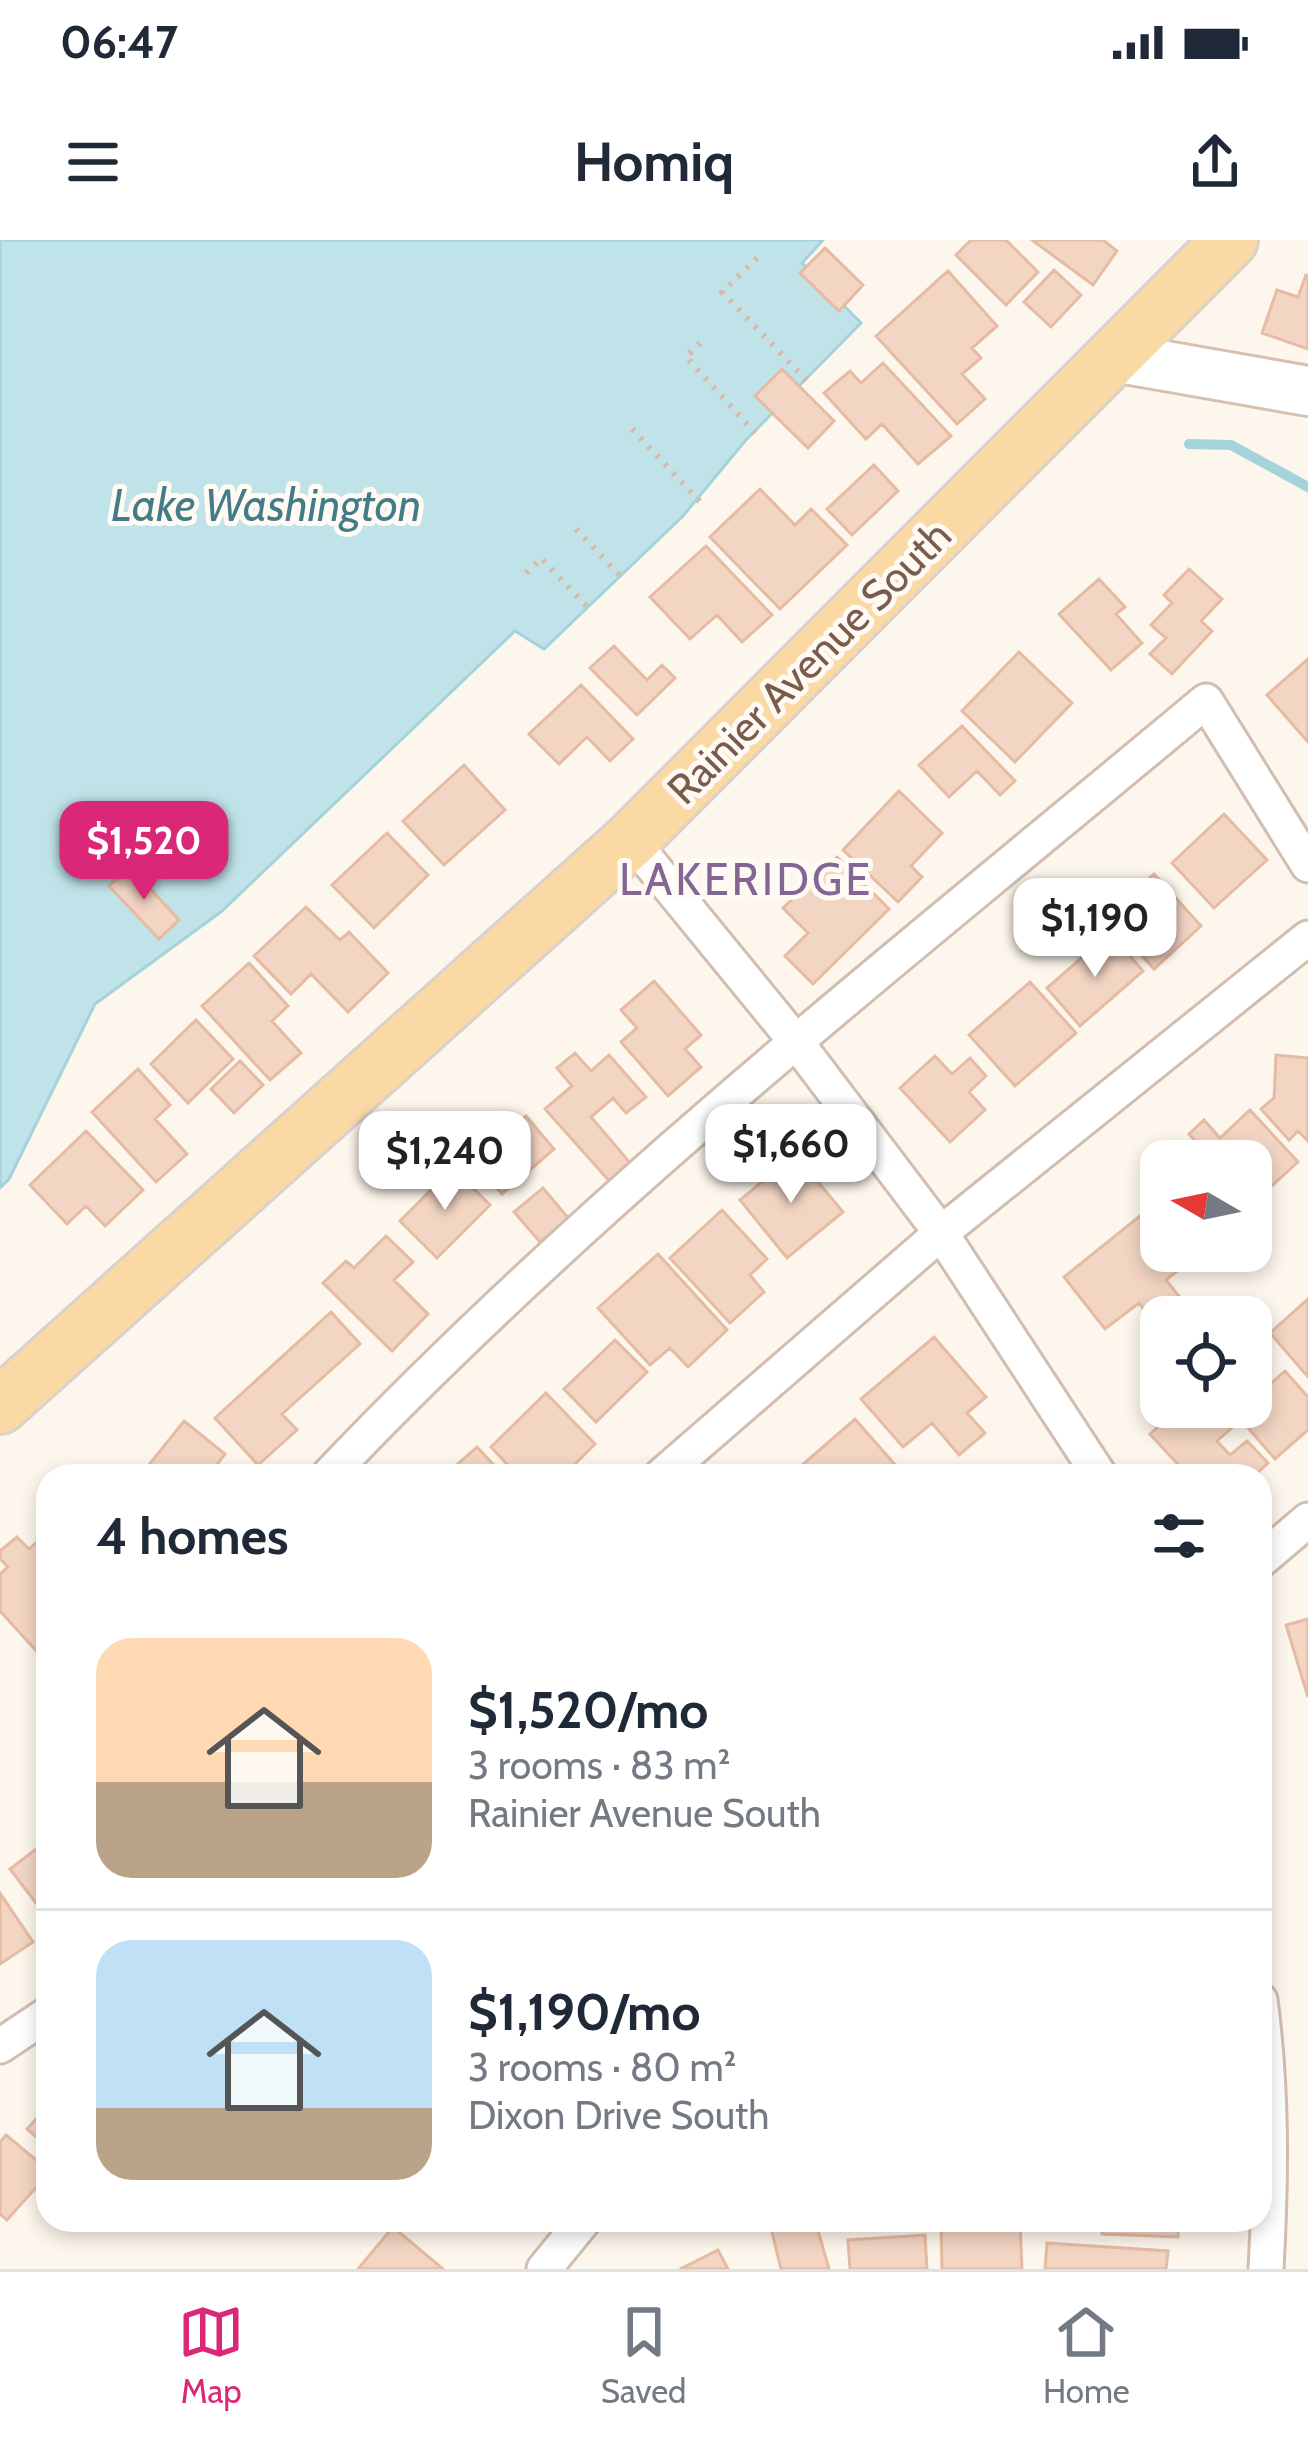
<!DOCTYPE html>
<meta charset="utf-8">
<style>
:root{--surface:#fff;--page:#f6f6f7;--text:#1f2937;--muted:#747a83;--line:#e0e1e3;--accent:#db2777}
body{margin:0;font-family:Cabin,sans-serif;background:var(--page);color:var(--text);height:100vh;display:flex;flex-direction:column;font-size:45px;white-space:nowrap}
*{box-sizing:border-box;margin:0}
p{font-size:39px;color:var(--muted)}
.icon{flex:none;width:66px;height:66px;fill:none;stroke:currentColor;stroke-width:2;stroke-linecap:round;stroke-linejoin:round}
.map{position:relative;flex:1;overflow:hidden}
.panel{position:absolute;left:36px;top:1224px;width:1236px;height:768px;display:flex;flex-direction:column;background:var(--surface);border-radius:36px;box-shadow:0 6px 18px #0003}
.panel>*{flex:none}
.needle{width:78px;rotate:279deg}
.tools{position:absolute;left:1140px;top:900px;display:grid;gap:24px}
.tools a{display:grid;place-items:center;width:132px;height:132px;border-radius:24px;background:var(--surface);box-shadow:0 6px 18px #0003;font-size:60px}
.price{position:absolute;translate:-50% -102px;padding:0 27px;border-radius:24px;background:#fff;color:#222;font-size:39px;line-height:78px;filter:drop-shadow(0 3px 6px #0008)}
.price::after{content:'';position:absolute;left:50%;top:72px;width:36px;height:27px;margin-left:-18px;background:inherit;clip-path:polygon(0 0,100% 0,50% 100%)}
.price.active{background:var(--accent);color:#fff}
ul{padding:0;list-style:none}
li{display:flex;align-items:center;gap:36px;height:300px;padding:0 60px}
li+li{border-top:3px solid var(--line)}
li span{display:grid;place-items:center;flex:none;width:336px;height:240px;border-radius:36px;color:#555}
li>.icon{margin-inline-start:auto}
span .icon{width:144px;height:144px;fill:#fffc;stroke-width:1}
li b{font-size:51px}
h2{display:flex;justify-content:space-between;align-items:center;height:144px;padding:0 60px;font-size:51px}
.status{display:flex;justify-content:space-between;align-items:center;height:84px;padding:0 60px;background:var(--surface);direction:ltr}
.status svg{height:33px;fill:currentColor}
header{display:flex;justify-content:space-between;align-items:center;height:156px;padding:0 60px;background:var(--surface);font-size:54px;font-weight:800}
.tabs{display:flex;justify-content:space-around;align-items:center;height:168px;border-top:3px solid var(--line);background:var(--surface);font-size:33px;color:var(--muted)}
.tabs a{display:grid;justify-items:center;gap:6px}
.tabs .active{color:var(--accent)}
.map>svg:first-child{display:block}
</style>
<div class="status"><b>06:47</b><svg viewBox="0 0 49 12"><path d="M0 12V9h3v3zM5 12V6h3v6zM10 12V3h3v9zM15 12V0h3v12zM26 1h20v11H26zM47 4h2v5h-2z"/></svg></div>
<header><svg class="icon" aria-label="menu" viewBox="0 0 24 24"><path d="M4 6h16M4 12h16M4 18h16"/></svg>Homiq<svg class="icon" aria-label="share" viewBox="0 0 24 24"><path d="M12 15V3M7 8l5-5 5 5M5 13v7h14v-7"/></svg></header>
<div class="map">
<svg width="1308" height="2029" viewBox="0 0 1308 2029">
<rect width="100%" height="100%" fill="#fdf6ec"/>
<path fill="#bfe3e8" stroke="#a5d3da" stroke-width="3" d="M0,0H823L802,23L861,83L745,201L683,276L544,409L515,391L222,671L95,764L9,939L0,948Z"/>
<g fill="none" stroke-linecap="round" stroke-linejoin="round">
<path stroke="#a5d3da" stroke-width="10" d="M1189,204L1231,205L1308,247"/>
</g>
<path fill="#f3d5c3" stroke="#e6bba3" stroke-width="3" d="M971,0H1006L1038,32L1006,65L956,15Z
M1032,0H1103L1117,11L1093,45Z
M825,8L863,45L839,71L800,33Z
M1054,30L1081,55L1051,87L1024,62Z
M948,31L997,86L972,108L981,118L962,134L985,159L957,184L876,96Z
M1306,35L1308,36V109L1262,93L1277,50L1298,57Z
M883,123L951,196L918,224L882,184L866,199L824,153L850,131L861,143Z
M782,129L834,181L808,208L755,156Z
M874,225L898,251L852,295L827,269Z
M760,249L795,285L811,269L847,305L780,369L710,297Z
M706,306L772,375L742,402L717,375L690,399L650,357Z
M1189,329L1222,359L1201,381L1212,391L1172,434L1150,414L1166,398L1151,385L1172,363L1164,355Z
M1099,339L1125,367L1116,374L1142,403L1111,430L1059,374Z
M614,406L647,440L662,425L675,438L637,475L590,428Z
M1019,412L1072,463L1015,522L962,471Z
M1308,419V502L1267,455Z
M581,445L633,499L610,521L587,497L559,524L529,494Z
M962,486L1015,541L1000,555L977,531L949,557L919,525Z
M464,525L505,570L444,625L403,581Z
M899,551L942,593L911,626L922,637L898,662L843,610Z
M1224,574L1267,620L1214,668L1172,623Z
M387,593L428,635L374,688L332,645Z
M837,617L889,669L813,744L785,716L808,693L783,668Z
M130,627L179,680L159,699L109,646Z
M1154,634L1201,686L1154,729L1123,694L1138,680L1123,663Z
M306,667L340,700L349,692L388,733L348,772L311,734L291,754L254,716Z
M1110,693L1143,731L1080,786L1047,748Z
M249,723L288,766L272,781L301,813L270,840L202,766Z
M654,741L701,795L685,809L701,827L668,856L621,802L637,788L621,770Z
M1030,742L1076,793L1015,846L969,795Z
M196,780L233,819L188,863L151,824Z
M575,813L591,831L609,815L646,857L626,873L613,858L591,877L632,925L611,943L545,869L572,846L557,828Z
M1276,815L1308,818V901L1298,891L1289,900L1261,869L1274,858Z
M935,816L952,834L970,818L986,836L969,852L985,870L950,902L900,848Z
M240,821L263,845L234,873L211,849Z
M138,829L170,865L155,879L187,914L156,942L92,872Z
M1250,870L1298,922L1252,964L1251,921H1213L1189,894L1204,880L1220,898Z
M526,876L554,909L502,954L473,921Z
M86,891L143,950L105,986L86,966L67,984L30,945Z
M1182,906L1195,921H1164Z
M795,914L843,972L787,1018L740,960Z
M453,928L490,965L437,1018L400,981Z
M543,948L569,979L540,1002L514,972Z
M722,970L767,1019L750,1035L764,1052L730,1083L670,1018Z
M1140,976L1161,1004V1011H1166L1180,1029L1166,1040L1190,1070L1182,1077H1161V1091L1139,1063L1105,1089L1064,1037Z
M386,996L413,1022L394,1040L428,1074L392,1111L323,1043L346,1021L354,1028Z
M658,1014L727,1090L688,1127L670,1108L650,1125L598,1068Z
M1308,1059V1137L1270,1093Z
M331,1072L360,1104L282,1174L297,1190L258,1225L215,1178Z
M934,1097L986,1157L967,1173L985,1193L959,1215L932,1183L903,1207L861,1159Z
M615,1100L647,1132L596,1182L564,1149Z
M1285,1131L1308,1157V1190L1275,1219L1236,1174L1251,1167V1161Z
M546,1153L595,1204L563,1236H518L491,1207Z
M1180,1167H1216L1234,1186L1217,1201L1230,1215L1247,1201L1268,1223L1254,1236H1179L1184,1231L1150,1194Z
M855,1179L897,1227L888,1236H809L801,1226Z
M184,1181L225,1214L208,1236H140Z
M477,1207L504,1236H444Z
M46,1294L48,1411L42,1417L0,1371V1334L8,1327L0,1319V1311L17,1297L29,1309Z
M1308,1379V1457L1286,1385Z
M48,1600V1673L45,1675L10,1629Z
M0,1653L33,1702L0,1724Z
M48,1866V1907L27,1889Z
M6,1895L48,1930V1950L40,1943L7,1980L0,1974V1902Z
M769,1980H815L829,2029H781Z
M1102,1980H1178V1997L1102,1994Z
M1020,1981L1022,2029H942L941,1984Z
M393,1987L443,2029H358Z
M925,1995L927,2029H850L848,2000Z
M1047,2003L1168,2011L1166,2029H1045Z
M718,2010L728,2029H680Z"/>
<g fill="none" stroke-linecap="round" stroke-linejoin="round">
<defs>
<path id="street" d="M631,600L797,803L941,993L1100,1236
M328,1236C597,953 907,711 1206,461L1308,625
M661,1236L941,993L1308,698
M1260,1321L1308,1280
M1260,1760C1272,1850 1271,1938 1266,2029
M0,1806L48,1774
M544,2029L584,1980"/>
<path id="secondary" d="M1114,117L1308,151"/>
<path id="primary" d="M0,1166L631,600L1230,0"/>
</defs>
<use href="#street" stroke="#d1beb0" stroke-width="39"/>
<use href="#secondary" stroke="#d6c0b0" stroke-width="54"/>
<use href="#primary" stroke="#dad1cd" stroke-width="60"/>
<path stroke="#d9b8a5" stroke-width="6" stroke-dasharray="3 9" stroke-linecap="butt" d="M757,18L722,52L807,141
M700,103L686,117L755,193
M632,189L703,265
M576,289L624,340
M526,333L541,318L591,371"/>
<use href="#street" stroke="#fff" stroke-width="33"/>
<use href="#secondary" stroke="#fff" stroke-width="48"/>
<use href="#primary" stroke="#fbd9a5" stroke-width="54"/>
</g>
<g text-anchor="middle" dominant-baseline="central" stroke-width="10" stroke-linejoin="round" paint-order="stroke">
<g font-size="42" fill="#7a5c4d" stroke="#fffaf3">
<text transform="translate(809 422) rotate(-45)">Rainier Avenue South</text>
</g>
<g font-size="45" font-style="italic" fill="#437c86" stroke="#fffaf3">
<text x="266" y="265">Lake Washington</text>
</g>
<g font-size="45" letter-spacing="3" fill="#846695" stroke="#fffaf3">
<text x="746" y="639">LAKERIDGE</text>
</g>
</g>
</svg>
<div class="tools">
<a><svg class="needle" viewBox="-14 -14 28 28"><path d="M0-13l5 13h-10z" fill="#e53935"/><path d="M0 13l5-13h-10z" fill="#747a83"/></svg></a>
<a><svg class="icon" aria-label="locate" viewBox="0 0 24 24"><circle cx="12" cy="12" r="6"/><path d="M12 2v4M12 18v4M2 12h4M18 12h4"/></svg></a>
</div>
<b class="price active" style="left:144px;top:663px">$1,520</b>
<b class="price" style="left:1095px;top:740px">$1,190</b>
<b class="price" style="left:791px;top:966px">$1,660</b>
<b class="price" style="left:445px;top:973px">$1,240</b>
<section class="panel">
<h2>4 homes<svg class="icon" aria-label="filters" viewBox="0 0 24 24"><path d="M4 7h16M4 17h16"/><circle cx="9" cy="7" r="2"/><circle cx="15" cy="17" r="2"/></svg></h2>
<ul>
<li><span style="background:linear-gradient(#ffd9b3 60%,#b9a48a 0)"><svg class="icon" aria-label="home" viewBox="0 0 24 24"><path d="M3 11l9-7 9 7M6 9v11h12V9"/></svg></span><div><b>$1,520/mo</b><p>3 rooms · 83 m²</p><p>Rainier Avenue South</p></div></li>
<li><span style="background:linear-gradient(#bfe0f5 70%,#b9a48a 0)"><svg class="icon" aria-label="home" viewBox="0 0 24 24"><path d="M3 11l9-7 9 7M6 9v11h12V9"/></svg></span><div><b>$1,190/mo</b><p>3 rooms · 80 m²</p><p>Dixon Drive South</p></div></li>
</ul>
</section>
</div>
<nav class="tabs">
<a class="active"><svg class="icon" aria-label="map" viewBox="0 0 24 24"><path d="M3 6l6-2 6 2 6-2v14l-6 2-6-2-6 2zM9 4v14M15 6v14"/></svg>Map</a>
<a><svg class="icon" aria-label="saved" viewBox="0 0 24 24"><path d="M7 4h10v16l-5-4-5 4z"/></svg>Saved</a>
<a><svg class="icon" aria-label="home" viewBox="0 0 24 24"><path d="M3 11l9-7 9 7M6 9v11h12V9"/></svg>Home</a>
</nav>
